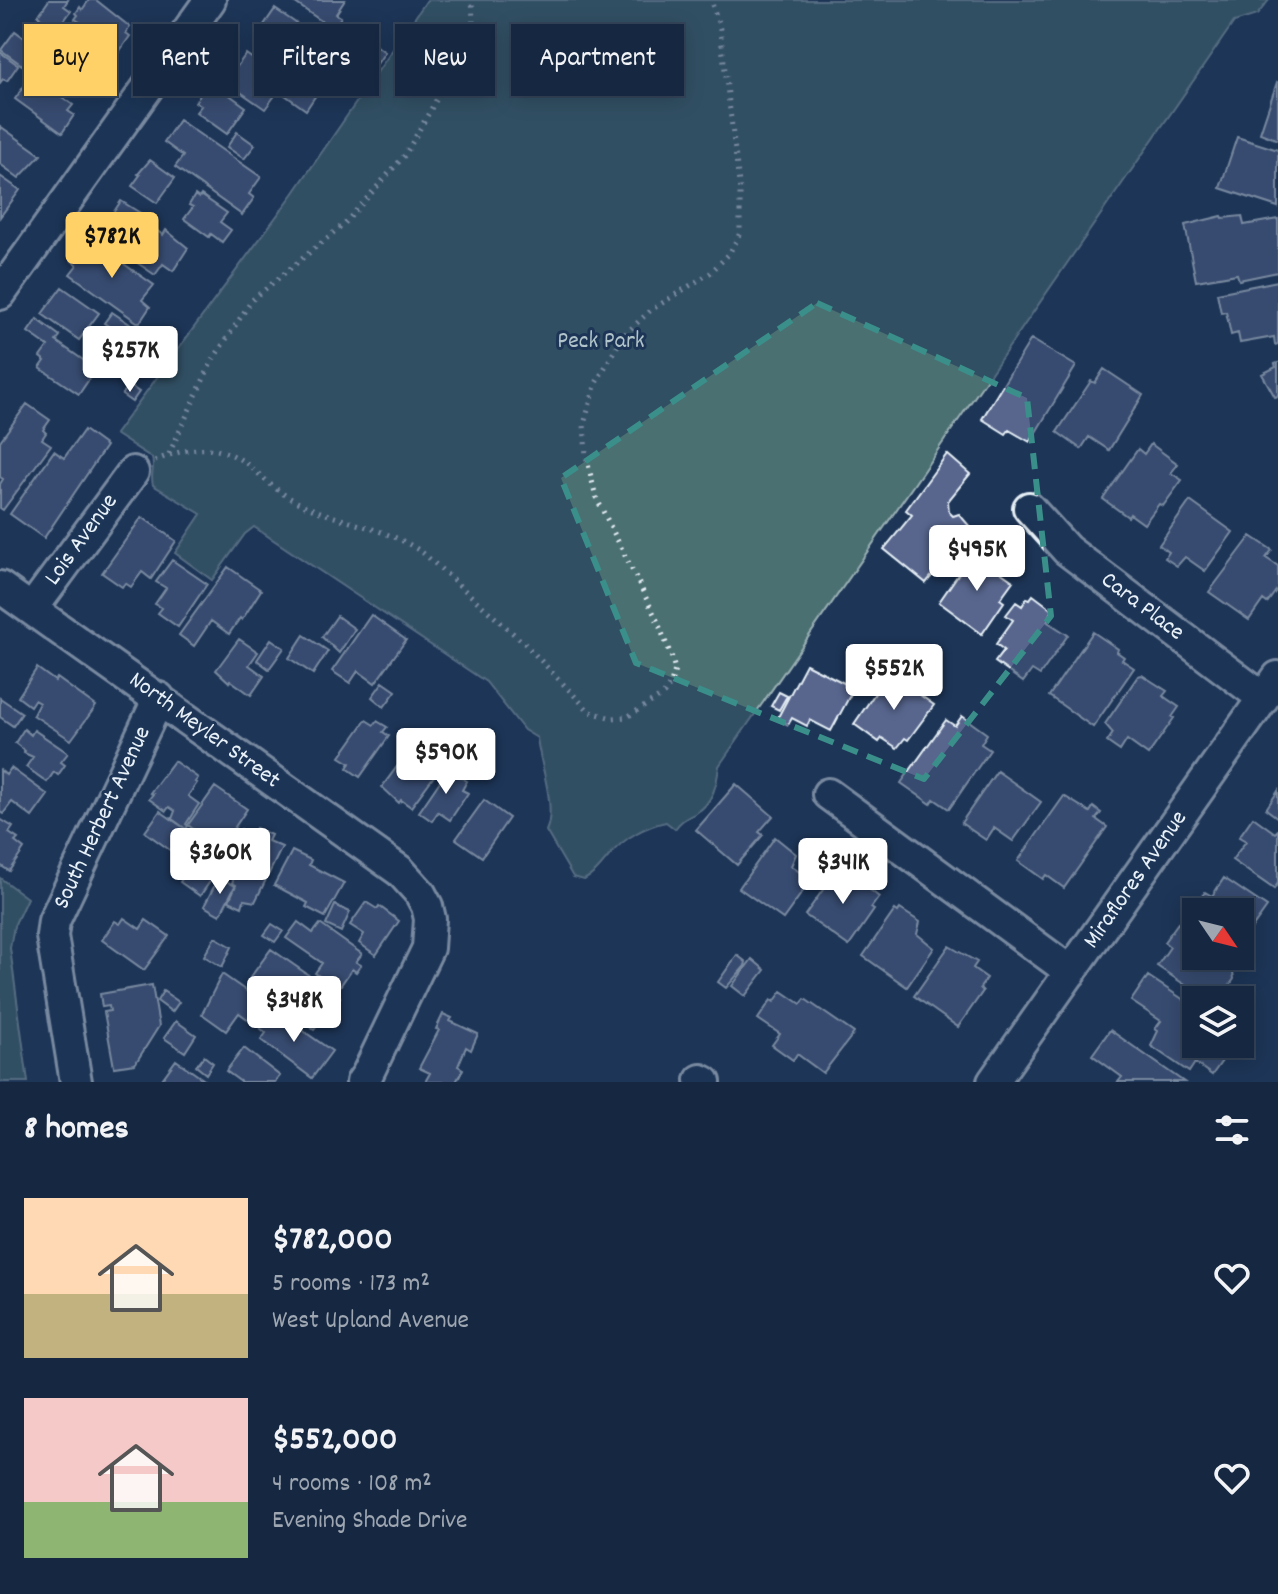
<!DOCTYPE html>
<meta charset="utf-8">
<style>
:root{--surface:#162841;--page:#1f3048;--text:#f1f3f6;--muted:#9ea6b1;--line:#35445a;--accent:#ffd166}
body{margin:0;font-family:Dekko,sans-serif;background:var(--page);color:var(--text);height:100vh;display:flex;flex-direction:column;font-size:30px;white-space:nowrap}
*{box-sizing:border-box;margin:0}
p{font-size:26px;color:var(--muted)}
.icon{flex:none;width:44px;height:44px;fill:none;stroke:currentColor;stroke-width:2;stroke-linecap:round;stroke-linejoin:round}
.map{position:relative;height:1082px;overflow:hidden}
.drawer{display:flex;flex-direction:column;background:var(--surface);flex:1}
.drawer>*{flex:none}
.banner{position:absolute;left:24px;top:24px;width:800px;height:72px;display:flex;gap:16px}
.needle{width:52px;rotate:125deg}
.controls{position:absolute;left:1182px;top:898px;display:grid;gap:16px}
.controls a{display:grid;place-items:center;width:72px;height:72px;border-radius:0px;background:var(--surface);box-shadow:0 4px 20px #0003,0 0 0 2px var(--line);font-size:40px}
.price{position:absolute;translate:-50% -68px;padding:0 18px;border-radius:8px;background:#fff;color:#222;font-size:26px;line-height:52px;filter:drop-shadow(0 2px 4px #0008)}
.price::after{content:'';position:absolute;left:50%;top:48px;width:24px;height:18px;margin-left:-12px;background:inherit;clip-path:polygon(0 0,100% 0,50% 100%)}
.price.on{background:var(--accent);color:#111}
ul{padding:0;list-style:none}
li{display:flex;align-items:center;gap:24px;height:200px;padding:0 24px}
li span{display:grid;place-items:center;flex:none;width:224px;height:160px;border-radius:0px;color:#555}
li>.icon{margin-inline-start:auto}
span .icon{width:96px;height:96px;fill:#fffc;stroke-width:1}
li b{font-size:34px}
h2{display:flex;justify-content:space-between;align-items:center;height:96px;padding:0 24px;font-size:34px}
.chip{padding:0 28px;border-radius:0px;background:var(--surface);box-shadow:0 4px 20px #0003,0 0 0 2px var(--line);font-size:28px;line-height:72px}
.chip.on{background:var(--accent);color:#111}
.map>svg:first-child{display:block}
</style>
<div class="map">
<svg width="1278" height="1082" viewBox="0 0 1278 1082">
<rect width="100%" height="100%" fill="#1d3557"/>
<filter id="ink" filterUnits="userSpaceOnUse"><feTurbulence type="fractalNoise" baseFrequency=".0125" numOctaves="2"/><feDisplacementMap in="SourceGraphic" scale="16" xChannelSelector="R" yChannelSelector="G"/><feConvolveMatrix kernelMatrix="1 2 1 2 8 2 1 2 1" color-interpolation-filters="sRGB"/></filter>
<g filter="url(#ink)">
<path fill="#4c7072" stroke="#9ab0b5" stroke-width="2" d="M427,0H1269L1257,15L1234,22L719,766C717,784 713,803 696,813C687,818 682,819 675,829L666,822C646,826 624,838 611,854C602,864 597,873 584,880L573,877L546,831C557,807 540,765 537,738L524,730L486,682L254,527L245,534L212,580L175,553L201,514L153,485C150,475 155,468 152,458L115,434L293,194Z
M0,878L27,898L14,926L10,948L28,1082H0Z"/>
<path fill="#59668e" stroke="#e8f1f8" stroke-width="2" d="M49,0H68L64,6L71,11L58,29L38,16Z
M89,0H96L130,27L126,33L130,36L119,52L114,48L109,55L77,32L83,24L75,19L78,15L76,13L80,7L82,10Z
M291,0H345L336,14L341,17L333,29Z
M275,9L318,38L300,65L257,35Z
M45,26L101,65L100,67L105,71L91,90L86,87L84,89L43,59L47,53L36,45L22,65L1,50L15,31L33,44Z
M360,34L385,52L372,71L347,53Z
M0,52L18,65L7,81L3,79L0,83Z
M246,54L285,82L265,109L226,82Z
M316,68L334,81L324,95L306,81Z
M32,75L73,105L68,111L74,115L62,133L15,99Z
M296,80L316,95L306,110L285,95Z
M1277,82L1278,83V140L1260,133Z
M216,85L246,107L227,134L196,112L201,106L195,102L206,87L212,91Z
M179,120L261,177L249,194L254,198L242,215L175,167L183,156L164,142Z
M0,126L41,155L19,178L0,164Z
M237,132L255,145L244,159L227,147Z
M1237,137L1278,150V207L1220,188Z
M150,160L175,178L157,203L132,186L140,175L138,174Z
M0,176L20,190L0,217Z
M195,195L199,198L201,195L227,213L220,222L231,230L222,242L211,234L209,237L184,219L193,207L189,205Z
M121,201L145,216L140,222L154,232L156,230L163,235L166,230L188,248L173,271L163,264L155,275L120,251L126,244L122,241L130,229L111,216Z
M1222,216L1223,218L1242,216L1244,225L1278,219V272L1239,280L1237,274L1196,281L1185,225Z
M88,239L154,285L142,300L150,307L140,322H137L70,274L77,265L72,261Z
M1278,281V344L1275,345L1274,337L1240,343L1238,333L1231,335L1226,312L1221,313L1217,293Z
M62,287L99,313L79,340L42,314Z
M112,312L134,327L126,338L104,323Z
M37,319L60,336L56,341L96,369L79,394L40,368L45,361L40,357L48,346L28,332Z
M149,334L162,343L154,356L141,347Z
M1031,339L1076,366L1030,442L1009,430L1006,434L982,419Z
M1278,363V396L1275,397L1262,374L1276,367L1275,364Z
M1104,369L1143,395L1109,450L1089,437L1081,449L1057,432L1091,381L1095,383Z
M129,385L139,392L132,402L122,395Z
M27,404L50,420L43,430L46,433L42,439L51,445L3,510L0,508V484L3,479L0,477V441Z
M84,430L106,446L44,538L10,514L54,451L64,458Z
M1151,444L1178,464L1171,473L1182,480L1163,506L1159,504L1144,524L1130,514L1128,517L1103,499L1138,449L1144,454Z
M947,454L970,474L948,501L949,512L953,516L959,514L971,528L926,583L884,549L912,515L906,510Z
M1190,501L1233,532L1205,571L1185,557L1177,566L1165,558L1169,552L1159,545Z
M142,517L176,541L151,579L142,572L131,587L125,583L122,587L102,573Z
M1251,536L1272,550L1266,558L1278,566V588L1267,603L1263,600L1249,620L1209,592Z
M973,553L1013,581L1000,599L1004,602L982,634L939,602Z
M172,560L207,584L178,627L158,613L162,608L155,604L166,588L156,582Z
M228,567L261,590L242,620L240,618L229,634L211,621L194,646L179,635Z
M1033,595L1053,610L1048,622L1068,635L1040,675L1032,670L1023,682L995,662L1004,650L996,644L1013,620L1006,615L1016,602L1022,606L1027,598L1030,599Z
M371,615L406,640L375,683L358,671L350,683L332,671Z
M337,616L355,629L339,653L322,637Z
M1093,632L1118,649L1117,652L1124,657L1122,660L1134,668L1093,727L1049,696Z
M304,635L328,651L313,674L289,658Z
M239,639L258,652L249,665L264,676L251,695L230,680L229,682L216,670Z
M271,639L284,648L269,669L257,660Z
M806,664L854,688L831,731L810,720L807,726L792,718L788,725L777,719Z
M37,668L55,681L57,678L96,706L71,740L33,715L39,703L34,700L30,706L18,697Z
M889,673L934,705L908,740L905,738L897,748L882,738L879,742L854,724Z
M1142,675L1167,691L1163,696L1179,707L1172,717L1174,718L1148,755L1127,740L1120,751L1107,742L1113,733L1105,724L1138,676Z
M383,682L396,691L384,707L372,697Z
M779,692L787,696L779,710L771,706Z
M0,698L22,713L13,726L0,717Z
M962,716L987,734L981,744L990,750L949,809L934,799L931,804L901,783L946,720L955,726Z
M366,720L374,725L377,721L387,727L383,732L389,736L360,777L347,768L350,763L340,757Z
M24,729L31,735L34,730L68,753L61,762L65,765L58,775L54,772L47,782L26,767L33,757L24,753L25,751L15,743Z
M413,759L421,765L422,763L427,767L431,761L440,768L411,807L401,800L399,803L382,787L402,760L409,765Z
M174,761L198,778L195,782L197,783L188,796L199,804L186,824L188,826L186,829L172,819L175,811L169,807L166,811L149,799L153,794L150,793Z
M451,765L459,770L456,774L467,781L462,790L468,793L450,820L438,812L432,821L419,812Z
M11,768L48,795L32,817L12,802L3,814L0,812V770L6,775Z
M997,771L1041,802L1013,841L994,828L986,840L961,823Z
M736,784L773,816L759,832L763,835L737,865L696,830Z
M215,787L247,809L220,849L188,825Z
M1278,791V818L1266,809Z
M1064,796L1090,812L1093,807L1101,813L1096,819L1107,827L1064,888L1046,875L1043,879L1018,861Z
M484,800L509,818L482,857L456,839Z
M160,811L204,842L207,846L201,853L199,851L194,858L190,855L185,861L145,832Z
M1253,817L1275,833L1278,830V883L1274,889L1232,860L1246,841L1239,837Z
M0,819L13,827L9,833L18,839L15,842L24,849L9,871L0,865Z
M256,828L271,835L268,841L282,847L255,902L244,900L242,907L229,901L236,885L232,883L240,860L229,855L241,829L252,834Z
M775,837L796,854L791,866L811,880L783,919L739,888Z
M292,851L311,860L309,865L344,883L325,917L306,907L308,903L274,885Z
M190,866L211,880L200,896L180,882Z
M840,866L879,897L871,908L874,910L849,946L805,915Z
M219,877L235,886L220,915L204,906Z
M1224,878L1267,907L1240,945V912H1196V914L1191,911L1205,892L1212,896Z
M366,902L377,909L379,906L399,921L376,955L359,943L364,934L350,925Z
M335,905L350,912L341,932L326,925Z
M900,909L920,922L917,934L934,948L907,987L863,956L895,910L898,912Z
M124,918L140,929L146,920L169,936L144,970L102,940L115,921L120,924Z
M298,922L313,933L320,924L362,954L356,962L361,965L356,972L352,969L338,989L315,973L322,963L286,938Z
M1178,923L1196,936V956H1224L1232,964L1234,979L1222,996L1206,999L1157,966L1170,947L1164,942Z
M272,924L283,931L275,942L264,935Z
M215,937L232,947L222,967L204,956Z
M949,946L977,962L973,968L987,978L980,988L983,991L958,1027L914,996Z
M271,949L340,997L314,1030L247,982Z
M737,955L746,962L745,966L726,988L718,982Z
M752,959L765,970L745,996L732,986Z
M222,974L262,1002L249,1020L239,1013L226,1031L202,1014Z
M1148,976L1196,1008V1044H1234L1212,1075L1195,1063L1189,1072L1151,1046L1158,1031L1155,1029L1161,1021L1131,1001Z
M152,985L159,1026L135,1064L114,1067L104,1012L110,1011L109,1006L102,1007L100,994Z
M163,991L179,1002L172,1012L157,1001Z
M782,991L801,1004L805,999L854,1033L823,1073L797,1054L793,1060L772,1045L780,1034L758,1019L771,1000L774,1002Z
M272,1009L332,1051L312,1078L261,1040L266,1033L259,1027Z
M443,1014L452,1018L450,1021L478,1034L471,1050L466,1047L458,1066L463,1069L456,1082H425L430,1073L419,1068L439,1030L436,1029Z
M176,1021L196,1035L185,1052L164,1038Z
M1110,1030L1184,1082H1118L1122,1077L1092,1055Z
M244,1048L280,1076L275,1082H241L226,1071Z
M204,1056L213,1063L206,1074L196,1066Z
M176,1060L207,1082H160Z"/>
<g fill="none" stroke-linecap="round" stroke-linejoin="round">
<defs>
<path id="minor" d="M0,294L210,0
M1029,508L1067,550L1263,698
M0,587L400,871L420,893L427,906L430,919L428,948L367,1075L362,1082
M32,609L133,472
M828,794L1071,972
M701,1080L705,1082
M76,1082L52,936L54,921L159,698
M993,1082L1278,677"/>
</defs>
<use href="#minor" stroke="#e8f1f8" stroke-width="36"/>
<path stroke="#e8f1f8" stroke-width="5" stroke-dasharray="2 6" stroke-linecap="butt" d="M169,454L212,361L252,300L344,224L405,155L464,51L473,21L472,0
M155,461C174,452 200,445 221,451C246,457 261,479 282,493C324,522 381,523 423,553L525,644L590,712L612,718L627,717L664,694L671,683L675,670L672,658L657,620L596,497L586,456L584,424L596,383L623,336L651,310L710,273L729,254L740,233V191L725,70L720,29L711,0"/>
<use href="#minor" stroke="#1d3557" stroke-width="30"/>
</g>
</g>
<path d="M0 0H1278V1082H0ZM817,303L1027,398L1051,616L924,779L636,663L561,478Z" fill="#1d3557" fill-opacity=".55" fill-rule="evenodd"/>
<path fill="none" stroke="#3a8f8a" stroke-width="6" stroke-dasharray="16 10" stroke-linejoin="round" d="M817,303L1027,398L1051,616L924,779L636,663L561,478Z"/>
<g text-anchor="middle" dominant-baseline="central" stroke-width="6" stroke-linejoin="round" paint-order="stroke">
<g font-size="24" fill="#b1c4c9" stroke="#1d3557">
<text x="601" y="342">Peck Park</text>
</g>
<g font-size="24" fill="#e8f1f8" stroke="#1d3557">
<text transform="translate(82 540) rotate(-54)">Lois Avenue</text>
<text transform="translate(1142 607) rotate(37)">Cara Place</text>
<text transform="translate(204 731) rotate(36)">North Meyler Street</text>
<text transform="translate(103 818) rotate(-65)">South Herbert Avenue</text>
<text transform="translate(1136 880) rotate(-55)">Miraflores Avenue</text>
</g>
</g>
</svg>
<div class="controls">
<a><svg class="needle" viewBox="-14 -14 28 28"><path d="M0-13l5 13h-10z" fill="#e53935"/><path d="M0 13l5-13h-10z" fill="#9ea6b1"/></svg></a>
<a><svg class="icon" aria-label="layers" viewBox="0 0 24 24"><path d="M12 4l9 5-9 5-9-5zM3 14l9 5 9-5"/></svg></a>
</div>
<b class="price on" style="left:112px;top:280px">$782K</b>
<b class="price" style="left:130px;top:394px">$257K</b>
<b class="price" style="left:977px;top:593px">$495K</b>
<b class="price" style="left:894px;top:712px">$552K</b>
<b class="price" style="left:446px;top:796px">$590K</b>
<b class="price" style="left:220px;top:896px">$360K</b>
<b class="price" style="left:843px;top:906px">$341K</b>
<b class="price" style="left:294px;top:1044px">$348K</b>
<div class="banner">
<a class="chip on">Buy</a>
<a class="chip">Rent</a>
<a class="chip">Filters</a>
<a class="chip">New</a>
<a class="chip">Apartment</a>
</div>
</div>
<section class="drawer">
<h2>8 homes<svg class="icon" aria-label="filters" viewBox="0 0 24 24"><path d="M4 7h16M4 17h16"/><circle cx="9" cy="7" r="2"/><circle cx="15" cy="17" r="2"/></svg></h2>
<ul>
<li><span style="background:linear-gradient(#ffd9b3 60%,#c2b280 0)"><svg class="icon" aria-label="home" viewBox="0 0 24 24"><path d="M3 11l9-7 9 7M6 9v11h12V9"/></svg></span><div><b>$782,000</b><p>5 rooms · 173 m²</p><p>West Upland Avenue</p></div><svg class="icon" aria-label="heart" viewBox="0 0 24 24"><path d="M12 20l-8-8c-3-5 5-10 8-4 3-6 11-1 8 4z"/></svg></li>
<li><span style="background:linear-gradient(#f6c9c9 65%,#8fb573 0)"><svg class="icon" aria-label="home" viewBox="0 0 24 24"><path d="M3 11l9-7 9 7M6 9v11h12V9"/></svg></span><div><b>$552,000</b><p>4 rooms · 108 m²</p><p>Evening Shade Drive</p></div><svg class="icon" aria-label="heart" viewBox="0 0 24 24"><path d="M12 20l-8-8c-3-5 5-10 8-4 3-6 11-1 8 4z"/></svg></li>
</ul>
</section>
